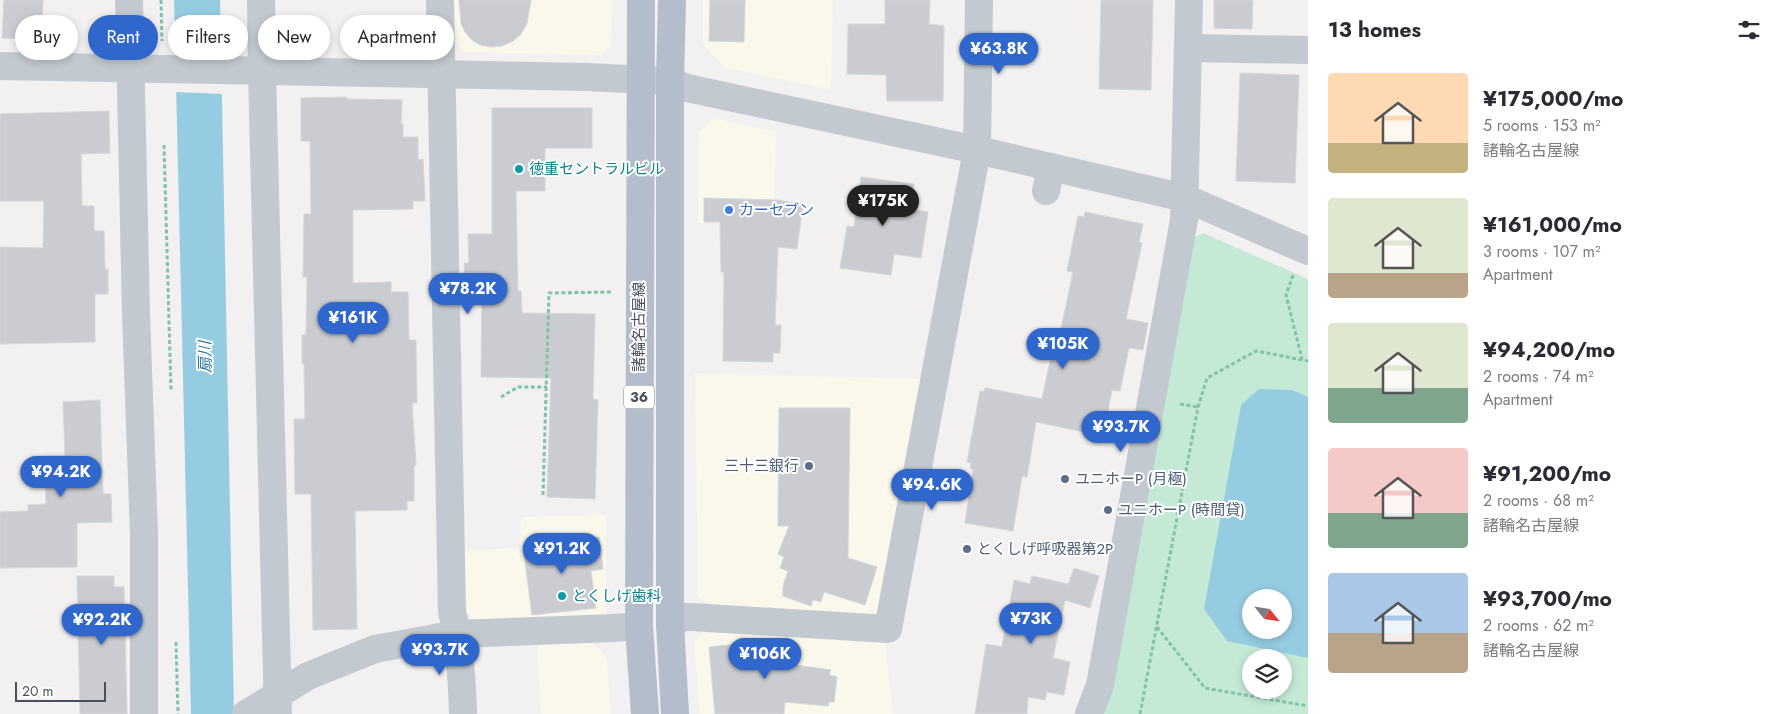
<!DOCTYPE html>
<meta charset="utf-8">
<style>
:root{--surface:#fff;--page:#f2f2f3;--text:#2b2b33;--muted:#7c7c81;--accent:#2f67cd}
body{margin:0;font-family:Jost,"Noto Sans JP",sans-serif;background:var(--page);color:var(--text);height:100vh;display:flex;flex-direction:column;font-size:19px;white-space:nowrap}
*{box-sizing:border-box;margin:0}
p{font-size:16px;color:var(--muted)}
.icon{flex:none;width:28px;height:28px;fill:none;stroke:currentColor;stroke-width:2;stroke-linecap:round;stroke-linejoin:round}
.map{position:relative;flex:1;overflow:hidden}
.details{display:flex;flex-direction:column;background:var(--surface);width:475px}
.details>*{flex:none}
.guide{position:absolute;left:15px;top:15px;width:475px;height:45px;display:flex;gap:10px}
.needle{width:32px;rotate:120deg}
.tools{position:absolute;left:1242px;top:589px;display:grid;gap:10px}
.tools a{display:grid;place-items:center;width:50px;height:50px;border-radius:50%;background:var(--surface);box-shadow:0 2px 8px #0003;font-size:25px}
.scale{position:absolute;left:15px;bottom:12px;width:91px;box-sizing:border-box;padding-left:5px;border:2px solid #4a515b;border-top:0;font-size:14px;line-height:18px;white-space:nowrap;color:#4a515b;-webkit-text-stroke:4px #fff;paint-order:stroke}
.price{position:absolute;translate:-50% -42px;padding:0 11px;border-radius:18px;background:var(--accent);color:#fff;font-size:16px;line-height:32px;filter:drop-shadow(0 1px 2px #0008)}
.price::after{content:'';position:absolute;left:50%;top:30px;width:15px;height:11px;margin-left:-8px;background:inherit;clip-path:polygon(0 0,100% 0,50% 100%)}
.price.active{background:#222;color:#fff}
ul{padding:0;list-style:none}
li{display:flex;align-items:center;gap:15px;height:125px;padding:0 20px}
li span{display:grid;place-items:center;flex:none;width:140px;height:100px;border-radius:5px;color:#555}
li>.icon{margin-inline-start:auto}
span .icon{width:60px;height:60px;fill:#fffc;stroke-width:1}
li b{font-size:21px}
h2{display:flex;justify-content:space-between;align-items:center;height:60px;padding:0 20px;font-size:21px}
.chip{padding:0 18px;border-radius:22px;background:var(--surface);box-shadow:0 2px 8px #0003;font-size:18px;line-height:45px}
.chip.active{background:var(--accent);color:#fff}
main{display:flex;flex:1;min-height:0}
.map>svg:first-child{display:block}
</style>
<main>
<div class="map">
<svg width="1308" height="714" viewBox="0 0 1308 714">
<rect width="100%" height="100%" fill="#f2f0f0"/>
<path fill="#faf7eb" d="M453,0H612L611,46L602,55L465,52L455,42Z
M703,0H833L831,90L725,68L703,44Z
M714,118L776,132L774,224L698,223L699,131Z
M695,373L922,379L884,605L873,617L709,605L698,597Z
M606,515V615L478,621L466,613L465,550L520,548L521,517Z
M708,628L885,641L893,714H700L694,641Z
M592,641L607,658L611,714H541L537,644Z"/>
<path fill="#c4ead6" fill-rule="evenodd" d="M1203,233L1308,279V714H1100L1193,238ZM1251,598H1284V630H1251ZM1251,658H1284V690H1251Z"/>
<path fill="#96cce2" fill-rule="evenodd" d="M174,0H220L234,714H191Z
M1259,389L1292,390L1308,397V658L1227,641L1204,609L1241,405ZM1251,598H1284V630H1251Z"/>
<path fill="#f2f0f0" d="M172,44H223V94L175,92Z"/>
<path fill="#cbccd1" stroke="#d4d6da" d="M4,0H43L42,39L2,38Z
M459,0H531L527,23L521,34L513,41L502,46L491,47L481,45L472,40L465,32L461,23Z
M710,0H745L744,42L709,41Z
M885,0H930L929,24L944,26L943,101H887L886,75L847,74L848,24H885Z
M1101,0H1153L1151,90L1099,89Z
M1214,0H1253L1252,29L1214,28Z
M1240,73L1299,75L1295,183L1236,181Z
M347,97V99L402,100L401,124H403V137H418V160L423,159L425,201H413V209L353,210V283L391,282V292H408L409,340H416L417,403H412L416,465H414V501H407V510L355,511L357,629L313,630L311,494H295L294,419H305L304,364H302V335H306L307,277H303L304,214H311L310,141H301V98Z
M492,108H592V148H545V191H516L518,291H521L522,313L595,314L593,399L598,400L595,499L547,497L551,378L481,377L482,289L466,290L464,263H469L468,234H492Z
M109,111L110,153L81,154L82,206H94V231H104L105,269H108V294H95V342L0,344V247L43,248L44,201H0V114Z
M861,177L914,184L910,209L928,212L921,258L894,254L891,275L840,268L847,226L854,227Z
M704,198L776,200L803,204L797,249L778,247L775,325H781L780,353H773V362L723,361L724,272H721L720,222H704Z
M1085,212L1143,224L1139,242L1142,243L1126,319L1148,323L1143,350L1129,348L1120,391L1112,390L1103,436L1036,422L1027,477L1022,476L1013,531L965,523L973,469H970L971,463L967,462L980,391L984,392L985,388L1042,399L1052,352L1056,353L1073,272L1067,271L1078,216L1084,217Z
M100,400L103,494H111L112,522L77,523V567L0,568V512L28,511V505L46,504L45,456H65L63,402Z
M779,408H850L848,558L877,567L865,605L824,592L821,602L813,600L811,606L783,596V586L788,571L780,568L784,557L778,554L789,526H778Z
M599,537L603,569L591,571L596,608L532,615L523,546Z
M1074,568L1099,576L1090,608L1065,600L1053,658L1070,662L1064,695L1047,692L1045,700L1028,697L1027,714H975L986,644L1002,647L1014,580L1030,584L1032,576L1068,584L1067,588Z
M77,576H114V587H124L127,714H80Z
M790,639L788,664L831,670L829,675L837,677L834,702H829L828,706L785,702L784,714H715L709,647Z"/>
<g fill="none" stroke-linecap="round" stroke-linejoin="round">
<path stroke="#80c4a8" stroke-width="3" stroke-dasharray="4 2.5" stroke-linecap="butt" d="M161,0L162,41
M164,145L171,391
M1293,275L1286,295L1302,359
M501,397L518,387H547
M1180,404L1198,407
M543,495L549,293L612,292
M1157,627L1205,688L1308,706
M176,642L178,714
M1140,714L1198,407L1207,378L1256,351L1308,361"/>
<path stroke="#c2c9d0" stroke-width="28" d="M129,0L136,314L144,534V714
M261,0L262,71L278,714
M440,0L452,611C460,645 462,679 463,714
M1189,48L1308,50
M0,66L586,77L670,81L687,88L977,150L1185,198L1308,251
M1046,191L1051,167
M670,624L684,617H692L888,629L977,150L979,0
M246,714L308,676L375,649L457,634L614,628L639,626
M1089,714L1100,685L1184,220L1189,0"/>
<path stroke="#b3bdcb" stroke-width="28" d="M641,0L639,626L645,714
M672,0L670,81V624L675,714"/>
</g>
<g fill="#0f9aa8" stroke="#fff" stroke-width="2">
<circle cx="519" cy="169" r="5"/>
<circle cx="562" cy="596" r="5"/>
</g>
<circle fill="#3f7fe0" stroke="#fff" stroke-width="2" cx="729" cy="210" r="5"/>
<g fill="#5c6f8a" stroke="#fff" stroke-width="2">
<circle cx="809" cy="466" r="5"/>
<circle cx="1065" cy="479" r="5"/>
<circle cx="1108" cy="510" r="5"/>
<circle cx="967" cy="549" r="5"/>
</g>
<g text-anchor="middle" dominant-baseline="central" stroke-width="4" stroke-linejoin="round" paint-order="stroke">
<rect fill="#fff" stroke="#80858c" stroke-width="1" x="624" y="385.5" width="30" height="23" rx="4"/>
<g font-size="14" font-weight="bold" fill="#4a515b">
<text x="639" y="397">36</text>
</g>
<g font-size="15" fill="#0d838f" stroke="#fff" text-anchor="start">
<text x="529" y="169">徳重セントラルビル</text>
<text x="572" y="596">とくしげ歯科</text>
</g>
<g font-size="15" fill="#366cbe" stroke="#fff" text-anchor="start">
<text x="739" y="210">カーセブン</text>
</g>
<g font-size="15" fill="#4a515b" stroke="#fff">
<text transform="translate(639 327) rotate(-90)">諸輪名古屋線</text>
</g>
<g font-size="15" fill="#4e5e75" stroke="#fff" text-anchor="start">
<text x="799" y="466" text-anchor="end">三十三銀行</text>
<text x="1075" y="479">ユニホーP (月極)</text>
<text x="1118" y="510">ユニホーP (時間貸)</text>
<text x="977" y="549">とくしげ呼吸器第2P</text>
</g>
<g font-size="16" font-style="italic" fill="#1e759a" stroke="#fff">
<text transform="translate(205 357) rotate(-91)">扇川</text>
</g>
</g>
</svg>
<div class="tools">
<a><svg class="needle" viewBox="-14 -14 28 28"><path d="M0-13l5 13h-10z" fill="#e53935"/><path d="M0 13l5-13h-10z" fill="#7c7c81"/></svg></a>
<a><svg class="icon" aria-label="layers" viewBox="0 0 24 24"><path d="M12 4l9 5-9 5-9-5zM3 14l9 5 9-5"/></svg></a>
</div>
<div class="scale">20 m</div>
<b class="price" style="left:999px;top:75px">¥63.8K</b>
<b class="price active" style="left:883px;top:227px">¥175K</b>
<b class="price" style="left:468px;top:315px">¥78.2K</b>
<b class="price" style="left:353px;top:344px">¥161K</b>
<b class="price" style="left:1063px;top:370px">¥105K</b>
<b class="price" style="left:1121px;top:453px">¥93.7K</b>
<b class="price" style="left:61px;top:498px">¥94.2K</b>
<b class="price" style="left:932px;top:511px">¥94.6K</b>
<b class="price" style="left:562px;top:575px">¥91.2K</b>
<b class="price" style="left:1031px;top:645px">¥73K</b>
<b class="price" style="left:102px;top:646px">¥92.2K</b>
<b class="price" style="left:440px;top:676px">¥93.7K</b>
<b class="price" style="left:765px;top:680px">¥106K</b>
<div class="guide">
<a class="chip">Buy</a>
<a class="chip active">Rent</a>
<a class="chip">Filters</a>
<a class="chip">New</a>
<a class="chip">Apartment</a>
</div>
</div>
<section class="details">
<h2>13 homes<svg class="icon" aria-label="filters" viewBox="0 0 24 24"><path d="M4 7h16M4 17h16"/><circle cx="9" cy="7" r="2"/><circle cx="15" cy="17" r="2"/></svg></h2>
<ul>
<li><span style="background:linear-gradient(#ffd9b3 70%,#c2b280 0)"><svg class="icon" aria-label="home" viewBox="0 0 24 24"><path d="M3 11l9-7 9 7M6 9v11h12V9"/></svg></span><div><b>¥175,000/mo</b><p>5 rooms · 153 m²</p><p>諸輪名古屋線</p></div></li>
<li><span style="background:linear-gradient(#dfe7d0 75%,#b9a48a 0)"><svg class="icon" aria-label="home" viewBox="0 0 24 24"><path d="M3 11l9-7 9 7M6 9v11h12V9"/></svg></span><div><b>¥161,000/mo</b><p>3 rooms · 107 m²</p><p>Apartment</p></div></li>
<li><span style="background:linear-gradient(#dfe7d0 65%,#7fa58c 0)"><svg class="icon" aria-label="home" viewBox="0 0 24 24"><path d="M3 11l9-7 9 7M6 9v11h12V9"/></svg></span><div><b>¥94,200/mo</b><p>2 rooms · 74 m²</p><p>Apartment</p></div></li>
<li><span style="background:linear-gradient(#f6c9c9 65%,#7fa58c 0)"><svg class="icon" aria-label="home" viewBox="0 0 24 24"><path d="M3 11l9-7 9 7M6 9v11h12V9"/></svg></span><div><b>¥91,200/mo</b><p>2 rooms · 68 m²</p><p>諸輪名古屋線</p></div></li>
<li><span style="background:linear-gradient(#a9c7e8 60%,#b9a48a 0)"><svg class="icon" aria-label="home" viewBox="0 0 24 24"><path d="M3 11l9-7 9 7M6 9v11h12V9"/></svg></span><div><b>¥93,700/mo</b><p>2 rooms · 62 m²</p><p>諸輪名古屋線</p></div></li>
</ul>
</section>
</main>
